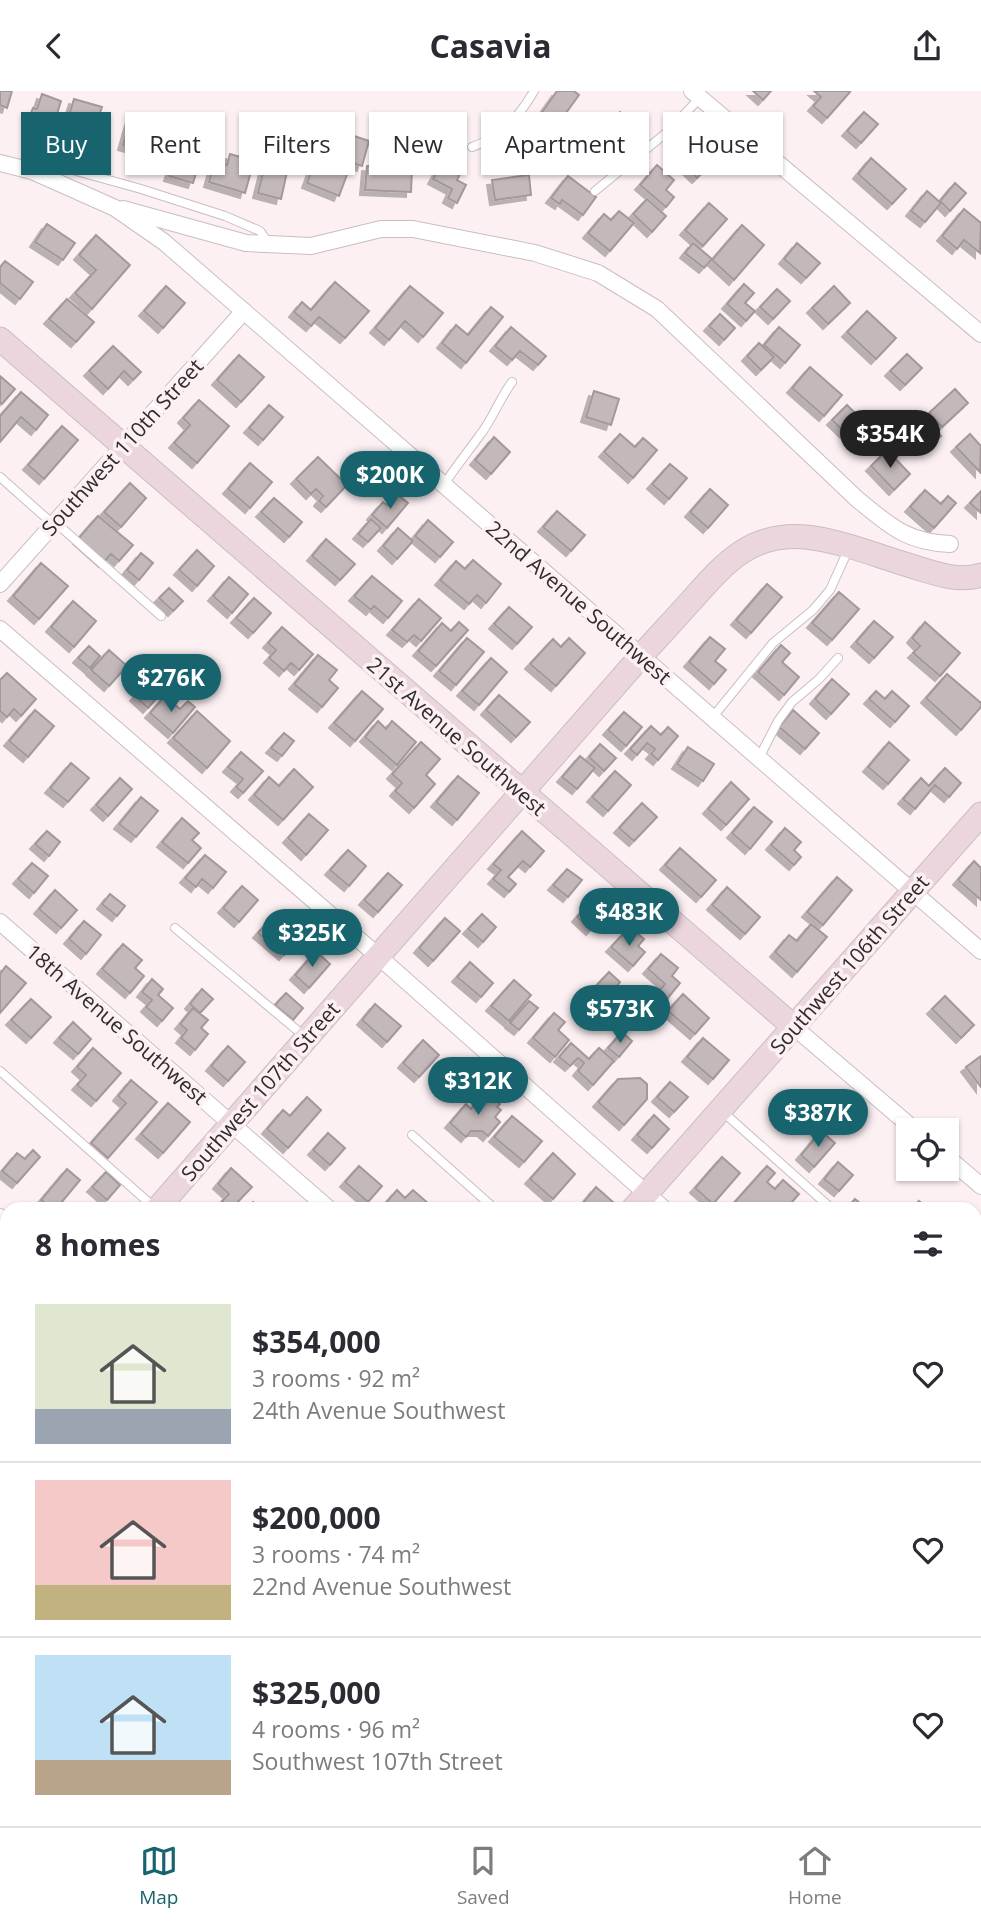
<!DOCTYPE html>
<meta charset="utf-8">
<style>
:root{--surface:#fff;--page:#f2f2f3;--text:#2b2b33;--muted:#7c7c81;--line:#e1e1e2;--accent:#17636e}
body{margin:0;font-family:"Open Sans",sans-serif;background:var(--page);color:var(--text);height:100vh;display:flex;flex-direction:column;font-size:26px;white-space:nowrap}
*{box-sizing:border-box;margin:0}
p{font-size:23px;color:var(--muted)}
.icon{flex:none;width:38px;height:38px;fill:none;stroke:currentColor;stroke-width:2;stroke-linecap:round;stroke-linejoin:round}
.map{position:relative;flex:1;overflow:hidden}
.drawer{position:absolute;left:0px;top:1111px;width:982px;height:625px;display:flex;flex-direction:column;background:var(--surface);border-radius:21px 21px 0 0;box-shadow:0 2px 5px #0004}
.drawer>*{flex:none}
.guide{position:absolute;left:21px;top:21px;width:940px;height:63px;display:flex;gap:14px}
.tools{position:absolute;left:896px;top:1027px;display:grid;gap:14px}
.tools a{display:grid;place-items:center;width:63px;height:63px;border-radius:0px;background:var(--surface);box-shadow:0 2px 5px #0004;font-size:35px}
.price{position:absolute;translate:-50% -60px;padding:0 16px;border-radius:24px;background:var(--accent);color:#fff;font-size:23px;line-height:46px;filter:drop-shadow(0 2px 4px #0008)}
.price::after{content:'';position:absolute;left:50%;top:42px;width:21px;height:16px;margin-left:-10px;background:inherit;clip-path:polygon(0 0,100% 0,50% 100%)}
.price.selected{background:#222;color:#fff}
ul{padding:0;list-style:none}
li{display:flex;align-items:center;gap:21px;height:175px;padding:0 35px}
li+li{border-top:2px solid var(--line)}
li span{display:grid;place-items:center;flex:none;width:196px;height:140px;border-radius:0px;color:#555}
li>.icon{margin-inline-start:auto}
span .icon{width:84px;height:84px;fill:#fffc;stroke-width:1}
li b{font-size:30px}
h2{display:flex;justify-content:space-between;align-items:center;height:84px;padding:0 35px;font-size:30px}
.pill{padding:0 24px;border-radius:0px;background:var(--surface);box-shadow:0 2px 5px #0004;font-size:24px;line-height:63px}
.pill.selected{background:var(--accent);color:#fff}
header{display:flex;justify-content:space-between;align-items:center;height:91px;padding:0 35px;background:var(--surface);font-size:32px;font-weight:700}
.tab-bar{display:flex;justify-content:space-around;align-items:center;height:98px;border-top:2px solid var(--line);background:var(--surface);font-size:19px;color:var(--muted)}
.tab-bar a{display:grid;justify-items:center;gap:4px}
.tab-bar .selected{color:var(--accent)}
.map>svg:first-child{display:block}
</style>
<header><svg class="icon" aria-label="back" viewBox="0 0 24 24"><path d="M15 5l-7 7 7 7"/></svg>Casavia<svg class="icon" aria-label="share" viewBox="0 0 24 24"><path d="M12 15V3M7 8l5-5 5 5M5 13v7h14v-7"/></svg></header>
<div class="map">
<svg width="981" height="1735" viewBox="0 0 981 1735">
<defs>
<filter id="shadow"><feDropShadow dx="-5" dy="5" stdDeviation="0" flood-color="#0004"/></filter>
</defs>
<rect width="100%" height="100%" fill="#fcf0f3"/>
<path fill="#c3b8ba" stroke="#a3989a" stroke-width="2" filter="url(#shadow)" d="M0,0H12L7,17L0,14Z
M557,0H574L579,4L561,29L577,41L559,66L535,48L541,40L533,34Z
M753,0H771L763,9Z
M814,0H848L850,1L827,27L813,15L821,6Z
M42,3L61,10L56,26L52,25L49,34L29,27L33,17L37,18Z
M74,8L102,16L93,43L66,34Z
M620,21L639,34L624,55L605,41Z
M864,21L878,33L861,52L847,40Z
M390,22L426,23L425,51L389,50Z
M131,26L155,33L147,61L123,54Z
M301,35L320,40L314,61L296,56Z
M351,44L369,50L362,75L344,69Z
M701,48L719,65L697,87L679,70Z
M179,55L202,63L193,92L169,85Z
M438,56L466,71L457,89L466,94L457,112L448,107L452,98L433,88L438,79L428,74Z
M230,63L254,70L245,102L209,91L215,70L227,74Z
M379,64L390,65V77L412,78L411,101L365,99L367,75L378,76Z
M267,66L289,72L281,108L258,102Z
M871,67L906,98L892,113L858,83Z
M316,68L348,81L339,105L307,92Z
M657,74L674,89L666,99L674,106L666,116L640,94Z
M529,84L531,104L495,109L492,89Z
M568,85L596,106L583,124L562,109L560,113L551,107Z
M955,92L966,102L950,120L940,110Z
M927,100L941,112L925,131L911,120Z
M647,108L666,125L652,141L633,123Z
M709,112L727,128L703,155L685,139Z
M964,118L981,132L980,162L964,149L957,158L942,145Z
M619,120L634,132L610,160L588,142L604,123L611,129Z
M47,133L75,152L63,169L35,151Z
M742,134L764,154L734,189L712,169Z
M96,144L130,174L92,218L75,202L96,179L79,164Z
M693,152L712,168L704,177L685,162Z
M797,152L820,172L806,187L784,168Z
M5,170L33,191L20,208L0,192V176Z
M335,191L369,220L345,247L319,226L311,235L294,221L302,211L311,219Z
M744,193L754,202L745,212L755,220L746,230L727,213Z
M166,195L185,212L163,237L144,220Z
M410,195L443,222L423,246L405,230L389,249L375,237Z
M834,195L850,212L828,233L812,217Z
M777,198L790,210L773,228L760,216Z
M67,208L94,231L76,251L49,228Z
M491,216L503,226L466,272L442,252L456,234L468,244Z
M867,220L896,247L876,268L847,241Z
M720,223L735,237L724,249L709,235Z
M511,236L546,265L538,274L520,260L512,269L495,255Z
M779,236L800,254L785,272L764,254Z
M759,252L774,266L761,279L747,265Z
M113,255L141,281L133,289L124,280L108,298L89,280Z
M907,263L922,277L905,294L890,280Z
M239,264L264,286L241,311L217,289Z
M810,276L842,304L824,325L792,297Z
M0,285L15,298L2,313L0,312Z
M955,298L968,312L942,336L929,322Z
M594,300L619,308L611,334L586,326Z
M21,301L48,324L36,339L21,326L0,351V325Z
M199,309L229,335L197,372L174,352L190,334L183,327Z
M269,314L283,326L263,349L249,337Z
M847,314L875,342L861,357L832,329Z
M929,332L941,345L930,355L918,343Z
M62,335L78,349L44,388L28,374Z
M620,343L635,356L643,347L657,359L633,387L604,361Z
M970,343L981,355L980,381L956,356Z
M494,346L510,361L491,383L475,369Z
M887,359L910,383L894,399L871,375Z
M318,366L347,394L326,416L319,410L323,405L316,398L311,403L296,388Z
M250,372L272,391L250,417L228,398Z
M670,373L687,387L669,408L652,393Z
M130,392L146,407L121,436L104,421Z
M710,398L728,414L708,437L690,421Z
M925,399L941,413L948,405L956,412L934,437L910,416Z
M981,400V422L970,412Z
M397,403L408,412L387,437L372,424L383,411L387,414Z
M274,407L302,431L289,446L261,421Z
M557,420L585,444L571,460L543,436Z
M98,425L133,454L119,470L111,463L104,471L78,448Z
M371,428L381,437L368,451L358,443Z
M428,429L453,451L440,466L415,445Z
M398,437L413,450L397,468L383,455Z
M326,448L355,473L340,489L312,465Z
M197,459L214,475L197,495L179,479Z
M141,462L153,472L139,489L127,479Z
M473,469L501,493L486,512L477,504L469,513L440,489L456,470L465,478Z
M41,472L68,495L39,528L13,505Z
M372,485L402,510L388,527L374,515L371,519L354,505Z
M229,486L248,503L232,522L213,505Z
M767,493L782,506L751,542L736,529Z
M169,497L183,510L173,520L159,507Z
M839,501L859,518L832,549L812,532Z
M254,507L271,522L253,542L236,527Z
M419,508L441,527L421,550L414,544L407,551L392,539Z
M73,510L96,530L74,556L51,536Z
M509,516L532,536L517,553L494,533Z
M874,530L893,546L874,567L856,551Z
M459,531L468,539L436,575L418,560L442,532L451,540Z
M925,531L960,562L940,585L913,562L920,555L912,547Z
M282,536L313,563L299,579L291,572L284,580L269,567L276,559L268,552Z
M710,546L725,558L715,570L726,579L714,593L689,571Z
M467,547L484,561L456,594L439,580Z
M569,547L585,562L556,595L530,573L553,548L561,556Z
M781,554L790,562L782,571L799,586L784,604L758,581Z
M89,555L100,565L90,577L78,567Z
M109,559L127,575L109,595L91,579Z
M318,564L337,579L329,589L338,597L322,616L294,593Z
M491,567L507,581L479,614L462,600Z
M144,573L151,580L145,586L151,590L157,583L169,593L148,617L135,605L144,596L132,586Z
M7,582L36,608L21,625L14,618L7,626L0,620V589Z
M947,583L981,612V616L961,639L926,607Z
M832,588L849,603L831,623L815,608Z
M362,600L383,618L355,650L334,632Z
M876,600L885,608L892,600L909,615L895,631L869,608Z
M499,604L530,631L516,646L486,619Z
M165,605L180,618L188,610L195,616L173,642L150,622Z
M35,619L54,635L28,666L9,650Z
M793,619L819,642L805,658L779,636Z
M197,620L230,650L207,677L173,647Z
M624,621L642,636L626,655L608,639Z
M378,630L386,638L392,630L416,651L397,674L365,646Z
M651,635L661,644L668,636L678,645L658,669L651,663L655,658L647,652L637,664L630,658Z
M284,642L294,650L282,665L271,657Z
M421,651L440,668L426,684L435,693L414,717L395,700L402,692L392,683Z
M889,651L909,669L888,693L868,676Z
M600,653L616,667L604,680L589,666Z
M688,656L714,673L703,690L677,673Z
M241,661L263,680L243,702L236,696L243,688L228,676Z
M580,665L595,677L577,698L562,686Z
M71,672L89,687L68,711L50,697Z
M945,677L961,692L949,706L935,694L915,718L903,708L921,687L929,695Z
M294,678L313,696L283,729L254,704L269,686L279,695Z
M615,680L631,694L608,720L592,706Z
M458,685L479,702L457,729L436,711Z
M120,687L132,698L108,725L96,714Z
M731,691L749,708L726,734L708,718Z
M141,706L158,720L136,746L119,733Z
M642,712L657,726L634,750L619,737Z
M754,716L772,731L750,758L732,742Z
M309,723L328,739L306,764L288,747Z
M182,727L199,742L192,749L201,757L188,772L162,751Z
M785,737L801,751L794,759L801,766L794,774L771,754Z
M47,740L60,751L49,765L35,753Z
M522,740L544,760L530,776L523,770L508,786L516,793L509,801L493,788L501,779L493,773Z
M680,757L716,789L701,806L665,774Z
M348,759L366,775L349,795L330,779Z
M205,764L226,781L213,797L202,788L196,796L185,787Z
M974,770L981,777V809L958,789Z
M32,772L48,785L34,802L18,788Z
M567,778L582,789L568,806L553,794Z
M388,782L402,794L378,821L364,809Z
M837,786L852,799L823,834L807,821Z
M242,795L258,809L239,831L223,817Z
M727,796L760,826L745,843L712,814Z
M55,799L77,819L61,837L39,818Z
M110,803L125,815L117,825L102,813Z
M596,804L611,817L591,839L577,826Z
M482,823L496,836L483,851L468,838Z
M274,824L299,847L284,864L258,842Z
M445,827L460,840L433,870L419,857Z
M84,830L101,844L86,863L69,848Z
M811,833L827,846L797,881L775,861L789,844L797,850Z
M624,842L631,849L637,842L644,848L638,855L645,861L633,875L611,856Z
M123,853L142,869L135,877L144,885L130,902L102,878Z
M316,860L330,873L309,897L295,884Z
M661,863L678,877L672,885L680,892L667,908L658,901L665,893L648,878Z
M470,871L493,892L481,906L457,886Z
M6,875L26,892L0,922V883Z
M609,881L620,891L608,906L596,895Z
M152,888L163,898L158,904L173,917L162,930L146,916L152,909L142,901Z
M514,889L531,904L509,930L491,915Z
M202,898L213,908L200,922L190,913Z
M286,902L303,917L293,929L275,914Z
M683,903L709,927L695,943L668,920Z
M945,905L974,934L961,947L932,918Z
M31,908L51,926L31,947L11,929Z
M529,910L538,917L519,939L510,932Z
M375,913L401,935L387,951L362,929Z
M193,917L208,929L201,937L208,943L195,959L181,947L187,939L180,933Z
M554,922L565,931L558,939L569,949L555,966L533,947Z
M73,931L91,948L78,963L59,947Z
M622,941L632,950L619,966L608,957Z
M703,947L729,969L713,988L687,966Z
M423,949L439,964L419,986L403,972Z
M571,952L589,968L599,957L614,970L593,994L578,980L584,972L578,967L570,975L559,966Z
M228,955L245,971L228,990L211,975Z
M93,957L121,982L96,1010L77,994L86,984L77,976Z
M981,965V996L966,976Z
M640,987L647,993V1008L624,1034L598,1011L618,988Z
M131,989L157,1011L108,1067L91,1052L126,1012L118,1005Z
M670,991L688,1006L674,1021L657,1006Z
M482,1004L487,1008L490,1004L500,1013L497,1016L501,1019L495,1026L500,1031L488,1045L482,1040H471L466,1046L450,1032L466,1013L471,1018Z
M307,1006L321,1019L288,1057L267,1038L283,1019L290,1025Z
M168,1012L190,1031L163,1062L141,1043Z
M654,1024L669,1038L652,1057L637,1044Z
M512,1025L542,1050L524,1071L494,1046Z
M821,1040L835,1052L814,1076L801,1064Z
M328,1042L345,1057L330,1074L313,1059Z
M33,1059L40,1066L17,1092L2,1080L17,1062L25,1068Z
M553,1062L575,1083L553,1108L530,1088Z
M722,1066L740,1082L713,1113L695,1097Z
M838,1071L853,1084L839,1100L824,1088Z
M359,1075L382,1095L368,1111L345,1091Z
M767,1075L775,1082L767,1091L775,1098L783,1089L799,1103L786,1118H779L775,1115L772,1118H741L734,1112Z
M231,1077L252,1096L231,1118L222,1110L229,1103L218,1093Z
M67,1078L80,1089L56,1118H53L41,1109Z
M106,1081L120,1094L107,1109L92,1096Z
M596,1096L613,1111L607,1118H578Z
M397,1099L405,1107L413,1099L429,1113L425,1118H387L383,1115Z
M855,1108L867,1118H846Z
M919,1110L929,1118H912Z
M253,1111L262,1118H247Z
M7,1217V1252L0,1260V1226Z
M975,1335L981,1340V1365L977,1370Z
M981,1469V1497L975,1492V1476Z
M0,1562L7,1569V1680L0,1674Z
M980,1587L981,1618L975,1625V1593Z
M975,1688L981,1693L975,1703Z
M981,1720V1735H980L974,1729Z
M250,1729H271L266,1735H245Z
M271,1729H292L299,1735H266Z
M389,1729H432L427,1735H396Z
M477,1729H489L484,1735H472Z
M696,1729H720L721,1730L716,1735H691Z
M729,1729H744L739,1735H724Z
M863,1729H866L873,1735H858Z"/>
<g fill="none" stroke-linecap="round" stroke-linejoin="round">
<defs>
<path id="lane" d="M472,56C501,46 519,26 534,0
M37,80L62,76L141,98L225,125L260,140L269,153
M595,100L666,42L700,7
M0,386L53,433
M444,394C455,376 468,361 480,344C493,327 500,307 512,291
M55,431L161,525
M712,627L773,552L813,519L830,499L849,457
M759,667L778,630L792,611L819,588L838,567
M175,837L304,945
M0,980L155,1117
M723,1021L832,1118
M412,1044L495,1118
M975,1246L981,1251
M0,1338L7,1343
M975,1410L981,1415
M0,1491L7,1483
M0,1546L7,1552
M975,1654L981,1659
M517,1729L523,1735
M769,1729L776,1735
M45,1735L50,1729
M456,1735L460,1729"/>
<path id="street" d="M692,0L981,243
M0,72L32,80L115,117L164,151L981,860
M123,118L246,152L311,155L381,138H413L535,162L598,182L657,218L857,408C890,435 906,451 950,453
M0,493L244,220
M0,538L378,865L664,1118
M0,831L329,1118
M794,936L916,1040
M947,1066L981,1095
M0,1126L7,1132
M975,1272L981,1264
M975,1282L981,1288
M975,1533L981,1539
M628,1729L636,1735
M915,1729L922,1735
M579,1735L584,1729"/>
<path id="secondary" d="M0,248L794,936
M157,1118L641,565C657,547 674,529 691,510C724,473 750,441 806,446C841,450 875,464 908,474C931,481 958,492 981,484
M633,1118L981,723
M0,1298L7,1290
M0,1425L7,1432
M0,1715L7,1721
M347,1729L354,1735
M91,1735L96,1729"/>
</defs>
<use href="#lane" stroke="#c9bec1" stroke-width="10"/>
<use href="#street" stroke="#c9bec1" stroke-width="18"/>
<use href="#secondary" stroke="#c9bec1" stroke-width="25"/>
<use href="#lane" stroke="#fff" stroke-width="8"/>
<use href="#street" stroke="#fff" stroke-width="16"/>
<use href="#secondary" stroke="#ecd6dd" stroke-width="23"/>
</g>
<g text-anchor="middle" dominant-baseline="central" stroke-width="7" stroke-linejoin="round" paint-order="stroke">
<g font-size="21" fill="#312c2d" stroke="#fcf0f3">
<text transform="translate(122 356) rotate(-48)">Southwest 110th Street</text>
<text transform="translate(579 511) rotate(41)">22nd Avenue Southwest</text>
<text transform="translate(457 645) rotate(41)">21st Avenue Southwest</text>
<text transform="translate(849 873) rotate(-49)">Southwest 106th Street</text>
<text transform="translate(117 933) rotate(41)">18th Avenue Southwest</text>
<text transform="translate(260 1000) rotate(-49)">Southwest 107th Street</text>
</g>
</g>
</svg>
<div class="tools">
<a><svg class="icon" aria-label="locate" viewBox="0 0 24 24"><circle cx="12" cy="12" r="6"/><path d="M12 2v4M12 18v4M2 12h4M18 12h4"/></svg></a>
</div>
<b class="price selected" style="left:890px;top:379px">$354K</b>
<b class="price" style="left:390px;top:420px">$200K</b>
<b class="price" style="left:171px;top:623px">$276K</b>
<b class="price" style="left:629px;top:857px">$483K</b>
<b class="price" style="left:312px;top:878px">$325K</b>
<b class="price" style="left:620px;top:954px">$573K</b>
<b class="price" style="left:478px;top:1026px">$312K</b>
<b class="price" style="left:818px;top:1058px">$387K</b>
<div class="guide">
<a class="pill selected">Buy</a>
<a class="pill">Rent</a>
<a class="pill">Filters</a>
<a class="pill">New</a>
<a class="pill">Apartment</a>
<a class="pill">House</a>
</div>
<section class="drawer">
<h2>8 homes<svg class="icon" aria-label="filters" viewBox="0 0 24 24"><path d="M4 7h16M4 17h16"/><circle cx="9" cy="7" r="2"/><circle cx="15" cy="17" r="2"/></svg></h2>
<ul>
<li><span style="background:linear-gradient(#dfe7d0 75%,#9aa5b1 0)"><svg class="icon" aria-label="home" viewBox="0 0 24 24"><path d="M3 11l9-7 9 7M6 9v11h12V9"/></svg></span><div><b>$354,000</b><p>3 rooms · 92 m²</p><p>24th Avenue Southwest</p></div><svg class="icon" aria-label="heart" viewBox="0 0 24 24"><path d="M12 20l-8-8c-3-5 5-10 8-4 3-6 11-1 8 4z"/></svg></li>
<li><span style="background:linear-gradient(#f6c9c9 75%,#c2b280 0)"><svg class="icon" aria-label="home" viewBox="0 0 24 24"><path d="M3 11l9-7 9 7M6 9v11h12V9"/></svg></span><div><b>$200,000</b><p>3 rooms · 74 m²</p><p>22nd Avenue Southwest</p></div><svg class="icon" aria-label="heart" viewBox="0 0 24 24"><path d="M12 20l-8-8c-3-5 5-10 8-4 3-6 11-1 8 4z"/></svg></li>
<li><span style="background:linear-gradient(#bfe0f5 75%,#b9a48a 0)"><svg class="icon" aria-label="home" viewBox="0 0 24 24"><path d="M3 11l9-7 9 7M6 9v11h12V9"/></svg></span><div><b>$325,000</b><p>4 rooms · 96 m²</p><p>Southwest 107th Street</p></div><svg class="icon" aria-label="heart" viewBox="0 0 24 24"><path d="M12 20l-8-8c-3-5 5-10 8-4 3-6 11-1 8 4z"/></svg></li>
</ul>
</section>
</div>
<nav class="tab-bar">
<a class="selected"><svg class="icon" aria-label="map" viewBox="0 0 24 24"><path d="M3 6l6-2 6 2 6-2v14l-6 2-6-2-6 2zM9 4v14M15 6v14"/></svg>Map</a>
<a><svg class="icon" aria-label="saved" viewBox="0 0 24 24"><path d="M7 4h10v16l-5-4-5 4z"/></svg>Saved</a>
<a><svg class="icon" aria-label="home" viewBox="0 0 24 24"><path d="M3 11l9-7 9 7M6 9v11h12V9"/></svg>Home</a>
</nav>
